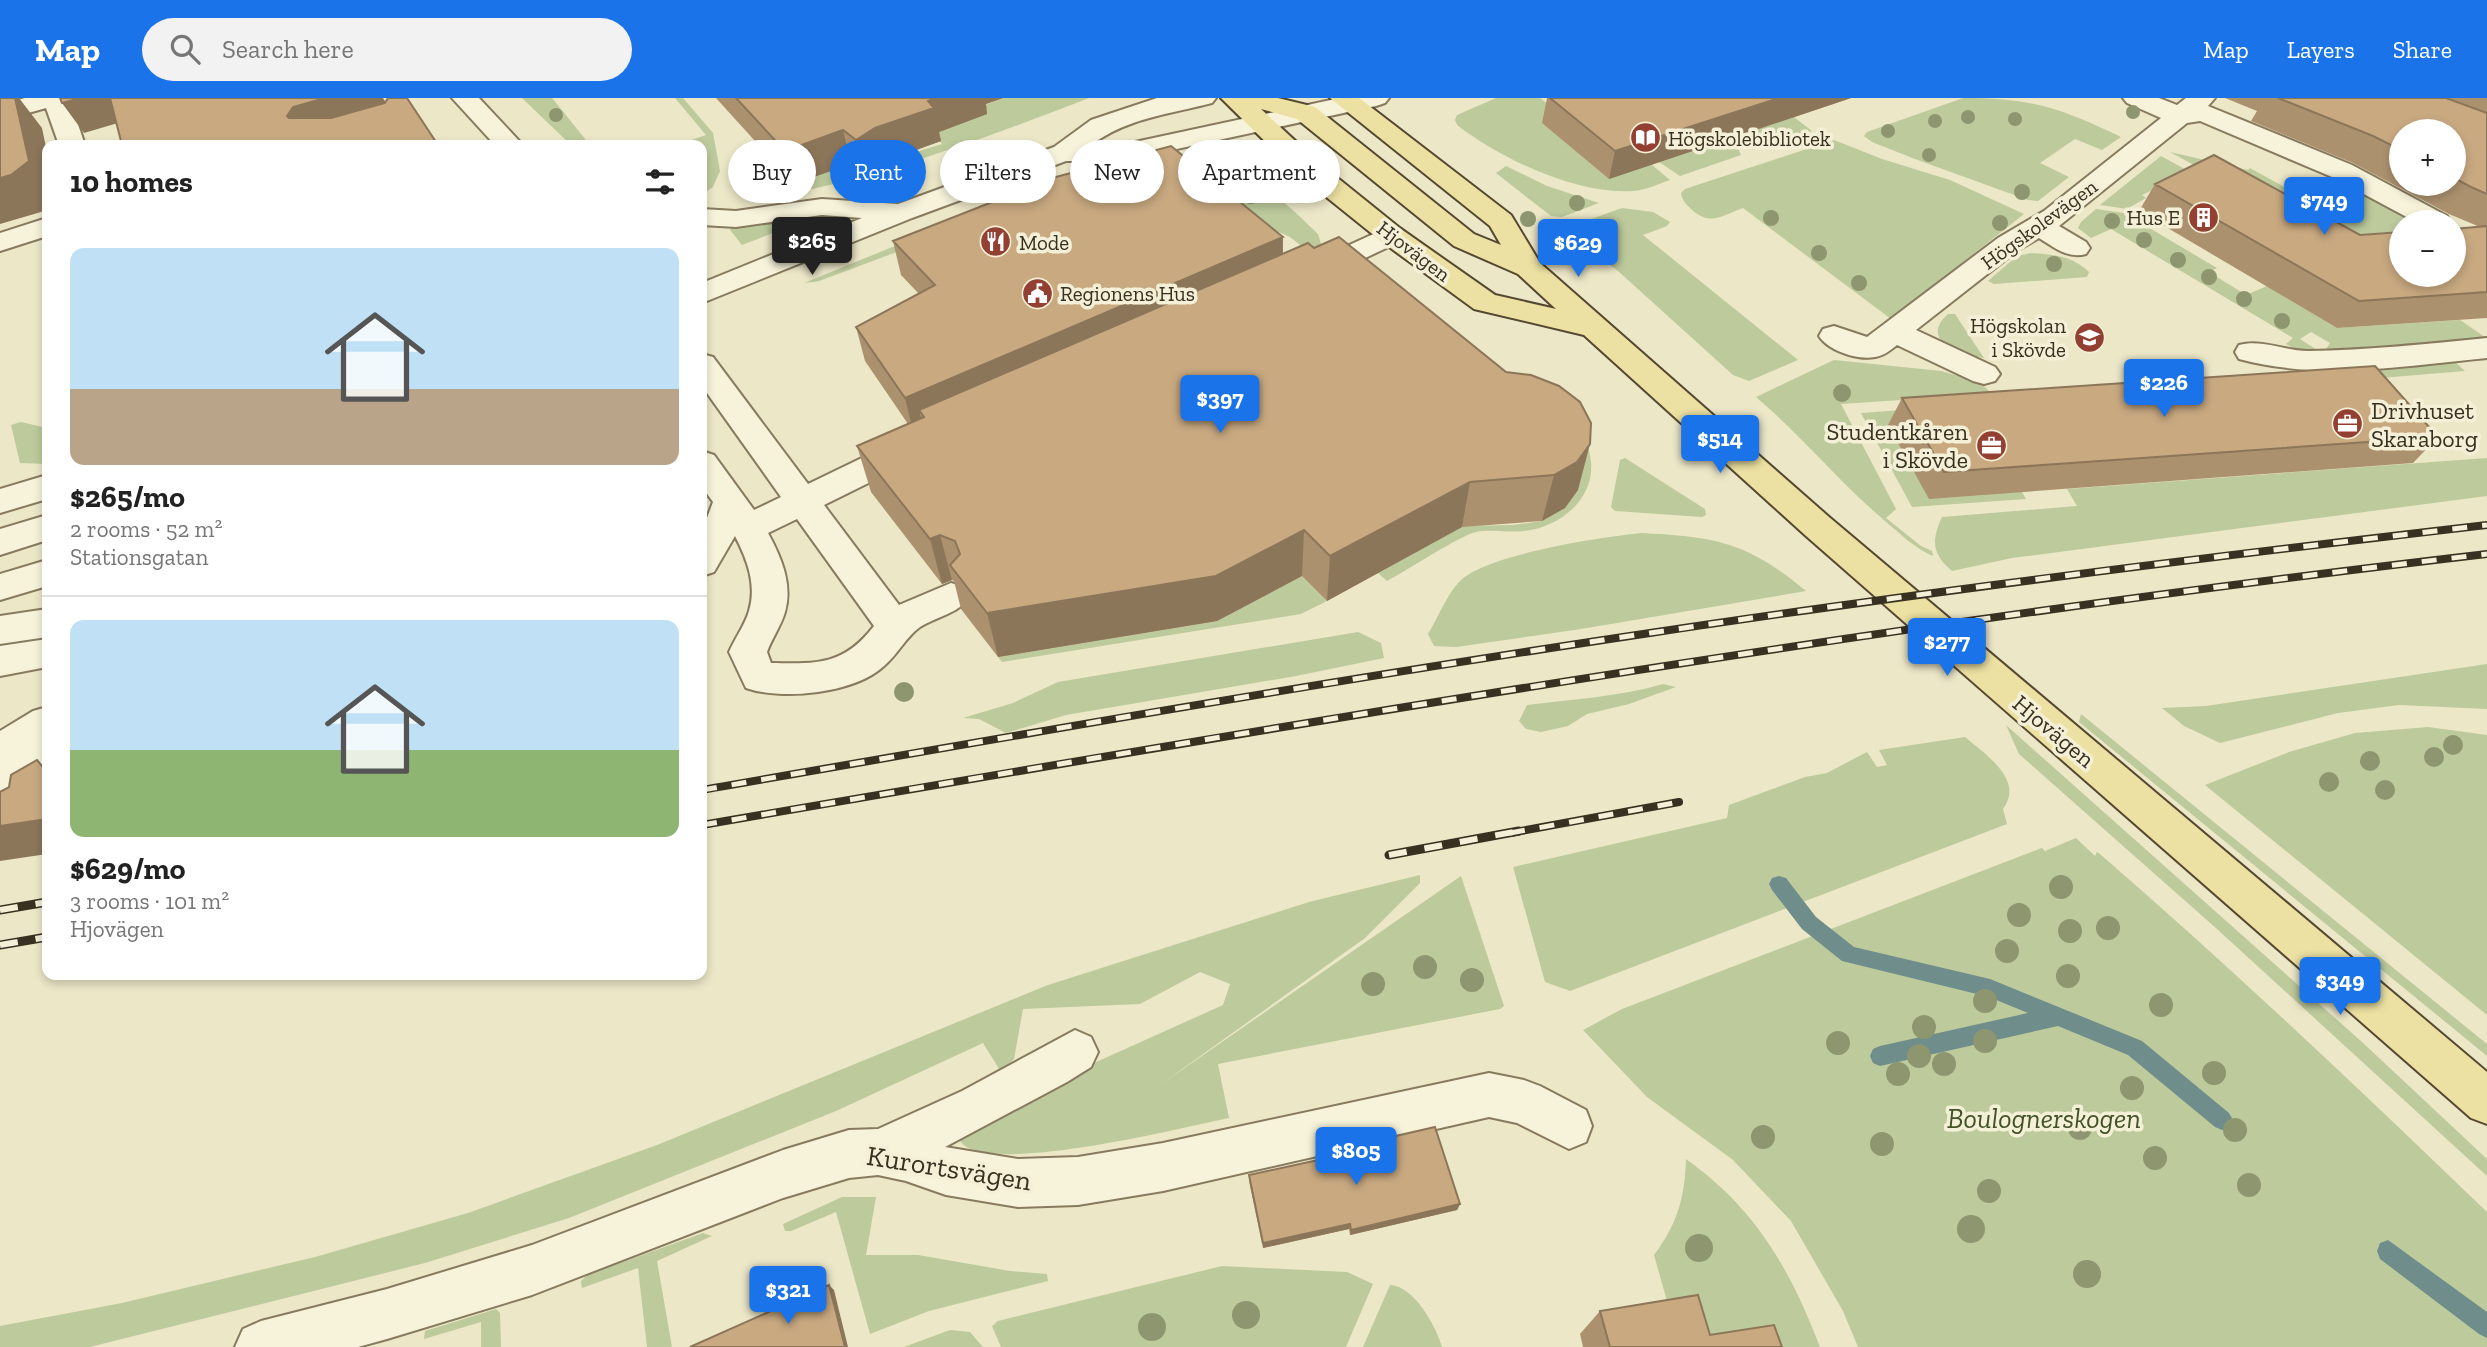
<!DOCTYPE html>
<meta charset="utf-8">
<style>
:root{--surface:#fff;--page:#f2f2f2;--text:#222;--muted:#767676;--line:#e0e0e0;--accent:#1a73e8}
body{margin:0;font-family:"Zilla Slab",serif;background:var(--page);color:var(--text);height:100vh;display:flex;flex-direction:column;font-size:26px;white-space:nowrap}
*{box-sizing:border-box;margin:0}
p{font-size:23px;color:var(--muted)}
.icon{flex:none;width:38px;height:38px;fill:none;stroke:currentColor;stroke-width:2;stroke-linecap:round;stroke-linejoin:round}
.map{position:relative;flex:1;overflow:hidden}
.side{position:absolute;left:42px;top:42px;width:665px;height:840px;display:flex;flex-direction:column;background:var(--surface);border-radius:14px;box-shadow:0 4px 10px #0003}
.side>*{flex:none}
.hud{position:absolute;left:728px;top:42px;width:665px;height:63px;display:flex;gap:14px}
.fabs{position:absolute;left:2389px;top:21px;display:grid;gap:14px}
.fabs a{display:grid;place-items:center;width:77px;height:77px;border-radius:50%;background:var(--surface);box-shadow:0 4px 10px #0003;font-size:35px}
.price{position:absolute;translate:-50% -60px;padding:0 16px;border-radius:7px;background:var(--accent);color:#fff;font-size:23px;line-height:46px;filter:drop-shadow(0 2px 4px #0008)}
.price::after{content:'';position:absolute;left:50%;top:42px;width:21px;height:16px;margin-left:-10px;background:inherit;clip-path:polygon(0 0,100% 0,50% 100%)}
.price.on{background:#222;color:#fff}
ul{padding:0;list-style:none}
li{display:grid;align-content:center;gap:14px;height:371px;padding:0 28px}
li+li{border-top:2px solid var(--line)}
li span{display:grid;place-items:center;height:217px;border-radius:14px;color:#555}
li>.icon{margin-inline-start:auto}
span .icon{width:126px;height:126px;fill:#fffc;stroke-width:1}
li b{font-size:30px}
h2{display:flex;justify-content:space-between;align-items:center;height:84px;padding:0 28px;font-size:30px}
.tag{padding:0 24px;border-radius:32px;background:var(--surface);box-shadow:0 4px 10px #0003;font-size:24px;line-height:63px}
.tag.on{background:var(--accent);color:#fff}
header{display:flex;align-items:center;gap:42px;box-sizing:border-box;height:98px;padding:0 35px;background:var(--accent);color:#fff}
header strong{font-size:33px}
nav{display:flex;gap:38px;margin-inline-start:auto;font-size:24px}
.search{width:490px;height:63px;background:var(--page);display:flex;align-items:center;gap:18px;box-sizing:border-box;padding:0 24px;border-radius:38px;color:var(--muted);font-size:26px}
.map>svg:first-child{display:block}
</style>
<header>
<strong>Map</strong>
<div class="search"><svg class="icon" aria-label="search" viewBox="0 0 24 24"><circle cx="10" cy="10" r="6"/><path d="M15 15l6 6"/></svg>Search here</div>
<nav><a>Map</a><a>Layers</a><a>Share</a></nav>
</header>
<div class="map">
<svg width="2487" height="1249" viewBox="0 0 2487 1249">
<rect width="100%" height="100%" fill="#ece7c7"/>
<path fill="#bdca9c" d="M522,0H552L590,47H571Z
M675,0H683L713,35L720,73L713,89L703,96L702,47H677L706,37Z
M1003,0H1089C1037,20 774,124 737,90C739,70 739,57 760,48L795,86L851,66L864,75L883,64L942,46L935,36L980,9Z
M1496,0H1540L1564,18L1543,25L1608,80L1651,66L1670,82C1658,86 1646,92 1633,93C1577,97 1501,61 1457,27L1455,22L1457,17Z
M1963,0C2032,0 2060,10 2121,39L2102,52L2075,41L2040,65L2069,79L2038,103L2028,102L1915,61L1872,44L1864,38L1867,34Z
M1794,19L1812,33L1753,52L1734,39Z
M1725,42L1739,52L1741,57L1680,78L1659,64Z
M1834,42L1882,61L1950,82L2024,116L1891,221L1743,110C1720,118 1710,129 1690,110C1685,105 1682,102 1681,95L1685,91Z
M2170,54L2248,72L2250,70L2330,114L2351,92L2394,110L2392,113L2419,124H2401V152L2352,154Z
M2161,58L2201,80L2168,85L2142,97L2146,100L2127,111L2100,107Z
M1506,68L1547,88L1599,105L1562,119L1551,118L1496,75Z
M1238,72L1250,75L1296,115L1318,136L1322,149L1305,151L1290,139L1261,126L1204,76Z
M1622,110L1653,114L1670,124L1667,128L1643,137L1798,262L1749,283L1733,277L1618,173L1567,133L1569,129Z
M1012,111L819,183L804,185L895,148Z
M2096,111L2124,115L2217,170L2209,174L2246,197L2267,188L2337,230L2460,222L2485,239L2482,242L2334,255L2326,251L2330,245L2311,234L2300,241L2320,254L2304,256L2286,246L2293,240L2111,131L2091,140L2078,130L2081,124Z
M814,119L742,147L730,132L733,128Z
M2031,155C2054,157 2071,157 2089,174L2087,179L1994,186L1988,183L2017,158Z
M1948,216H1955L1984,260C1961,257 1918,243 1948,216Z
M2452,261L2465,273L2368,281L2330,276Z
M1834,262L1941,273L1980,284L1992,296L1841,306L1896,411L1886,420L1921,448L1932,453L1933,458C1914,450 1901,436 1885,423C1839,384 1802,338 1756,299Z
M1998,305L2008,319L1889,327L2022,394L2026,401L1912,409L1861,315Z
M21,324L47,330V366L20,365L11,327Z
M1575,331C1579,337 1587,346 1589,353C1601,396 1563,429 1524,433C1509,435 1491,431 1476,434C1459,438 1406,473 1387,483L1378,475L1463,428L1512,427L1542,423L1565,410L1578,392Z
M1625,360L1705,411L1706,417L1702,419L1615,413L1611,409L1620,362Z
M2487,360V398L2012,460L1952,473C1932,456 1931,443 1942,419L2077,408L2067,391Z
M1642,435C1717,439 1747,444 1806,493L1581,531L1456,549L1434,548L1428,536C1438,520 1446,498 1459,484C1485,456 1603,439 1642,435Z
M1302,478L1327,503L1301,516L1002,564L998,559L1217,523Z
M1358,534L1381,545L1384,560L1296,578L1066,617L1006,635L979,621L963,620L1013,605L1058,584Z
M2487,566V611L2399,607L2338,615L2220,645L2184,628L2162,610L2206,608Z
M1663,586L1676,589L1629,606L1587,616L1568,628L1541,634L1526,631L1519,623L1527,607C1573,601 1618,599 1663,586Z
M2081,616L2487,946V958L2079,624Z
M2006,627L2362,944L2487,1061V1078L2217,831L2019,656Z
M2428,629L2487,637V917L2205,687L2289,654L2355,635Z
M1965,639C1985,656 2025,682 2003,711L2007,726L1570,893L1545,884L1513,769L1727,720L1729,707L1805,679L1827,675L1867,654L1877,669L1887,667L1879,652Z
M2076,740L2095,758L2097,754L2100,756C2233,871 2360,992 2487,1114V1249H1858L1843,1213L1791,1123L1733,1062L1647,999L1583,932L1622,911L2042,750L2045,753Z
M1420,777V785L1365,840L1160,987L1461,778L1504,908L1500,911L1218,966L1229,1020C1188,1028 984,1080 960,1043V1038L1034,992L1223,907L1230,886L1200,874L1140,906L1023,911L1014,961L1001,974L983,945L836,1013L569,1120L425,1165L90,1249H0V1228L122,1205L315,1159L468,1115L657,1047L1048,887L1309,804Z
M1686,1061C1756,1111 1790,1171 1820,1249H1680L1654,1157C1677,1127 1685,1099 1686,1061Z
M842,1099H876L866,1157H918L1010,1173L1047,1176L1048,1183L929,1213L870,1236L836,1114L791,1133H785L783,1126Z
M703,1135L712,1138L657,1163L672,1249H647L638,1170L582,1190L581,1183L587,1177Z
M1222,1168L1347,1174L1373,1186L1346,1249H1001L992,1228L998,1223Z
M1390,1187C1414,1188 1436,1228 1442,1249H1363Z
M496,1211L500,1215L501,1249H481V1224L424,1241L425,1233Z
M950,1232L970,1234L983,1249H904Z"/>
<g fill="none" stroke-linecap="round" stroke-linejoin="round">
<path fill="#6f8e8b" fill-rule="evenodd" d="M1779,778L1786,780L1816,819L1854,849L1990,881L2142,943L2229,1015L2233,1022L2229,1029L2222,1032L2215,1029L2128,957L2058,928L1880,968L1873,965L1870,958L1873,951L1880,948L2028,915L1989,899L1842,863L1802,831L1772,792L1769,786L1772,780Z
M2388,1142L2487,1214V1240L2479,1236L2380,1161L2377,1153L2380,1145Z"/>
<defs>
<path id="minor" d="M25,0H69L85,47H59L46,10L0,23V7Z
M452,0H479L523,47H495Z
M1157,0H1216L1212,5C1170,16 1127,20 1091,47H1121L1340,0H1389L1385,5L1376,8L1121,63H1066L912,120L702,205V185L862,120L822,117L736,129L702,127V111L736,113L822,101L898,106L1054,49L1091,22Z
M2123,0H2159L2177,7L2186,0H2215L2208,8L2352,67L2447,118L2451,124H2416L2332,79L2200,23L2187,25L2059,128L2086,144L2090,150L2086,156C2067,161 2054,149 2039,140L2018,152L1916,232L1995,269L2000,276L1995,283L1984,286L1973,283L1897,247C1892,251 1887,255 1882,257C1864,265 1829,254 1819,238L1823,231L1834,228L1867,239L1998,140L2044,113L2161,20L2127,5Z
M47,120V138L0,153V135Z
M1391,128L1401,131L1405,137L1401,143L1321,181L1311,184L1301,181L1296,175L1301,169Z
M2487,240V260C2405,268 2320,283 2239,261L2235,254L2239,247C2262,241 2285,253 2308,253C2368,252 2427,246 2487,240Z
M702,256L713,259L808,386L901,341L913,338L925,341L929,349L925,357L824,407L899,507L951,485L964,489L969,499C960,515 936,519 920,529C905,540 898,556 884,568C855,595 783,603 746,590L729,554C735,540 745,527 749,513C757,487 747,461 735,438L714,474L702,478V433L713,404L702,389V353L714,357L754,412L781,399L702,288ZM797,421L874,528C844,567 818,566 771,565L767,554C772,540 781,528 785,514C793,486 781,459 768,435Z
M47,377V401L0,415V391Z
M47,417V442L0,457V431Z
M47,462V488L0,502V476Z
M47,511V539L0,546V518Z
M47,541V569L0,578V548Z
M47,609V677L14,697L0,702V633L33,613Z
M1075,932L1091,939L1098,954L1091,969L1067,984L945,1049L1018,1061L1078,1059L1163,1045L1489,975L1524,982L1540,988L1586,1012L1592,1028L1586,1044L1569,1051L1517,1025L1489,1019L1163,1093L1078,1107L1018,1109L946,1097L906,1083L878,1077L849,1080L783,1100L532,1197L387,1241L358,1249H235L243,1231L261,1223L387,1191L532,1147L783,1052L849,1032L878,1031L962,993Z"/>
<path id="major" d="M1221,0H1278L1315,9L1474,136L1501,147L1490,128L1330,0H1359L1511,117L1540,165L1829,419L2487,974V1026L2471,1020L1805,437L1584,237L1474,211L1381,143L1299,77ZM1261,11L1297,21L1454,148L1518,176L1556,211L1495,197L1401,131L1319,65Z"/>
</defs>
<use href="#minor" stroke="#877a5e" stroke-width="4"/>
<use href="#major" stroke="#554831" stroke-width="4"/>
<use href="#minor" fill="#f7f3da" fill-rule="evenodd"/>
<use href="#major" fill="#ece1a2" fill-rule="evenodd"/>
<defs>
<path id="rail-far1" d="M702,692C1018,637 1333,582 1650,535C1929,493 2208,459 2487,427
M702,727C1297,625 1887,525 2487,456
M1510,735L1679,704"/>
<path id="rail" d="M1389,757L1519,733
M0,812L47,804
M0,847L47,839"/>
</defs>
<use href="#rail-far1" stroke="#383020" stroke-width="8"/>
<use href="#rail" stroke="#383020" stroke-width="9"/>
<use href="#rail-far1" stroke="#f4f0d7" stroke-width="5" stroke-dasharray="15" stroke-linecap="butt"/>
<use href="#rail" stroke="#f4f0d7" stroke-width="6" stroke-dasharray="18" stroke-linecap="butt"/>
</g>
<g fill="#8e9670">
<circle cx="2133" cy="14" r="7"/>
<circle cx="556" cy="17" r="7"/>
<circle cx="1968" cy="19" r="7"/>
<circle cx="2015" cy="21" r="7"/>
<circle cx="1935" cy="23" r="7"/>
<circle cx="1888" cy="33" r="7"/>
<circle cx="1929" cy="57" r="7"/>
<circle cx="759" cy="88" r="8"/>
<circle cx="2022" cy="94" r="8"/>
<circle cx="1251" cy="98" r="8"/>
<circle cx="1577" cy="105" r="8"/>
<circle cx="1771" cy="120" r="8"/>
<circle cx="1528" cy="121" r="8"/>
<circle cx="2112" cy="123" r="8"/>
<circle cx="2000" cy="125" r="8"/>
<circle cx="2144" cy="142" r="8"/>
<circle cx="1819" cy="155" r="8"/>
<circle cx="2178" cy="162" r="8"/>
<circle cx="2054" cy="166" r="8"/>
<circle cx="2209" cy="179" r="8"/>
<circle cx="1859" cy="185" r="8"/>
<circle cx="2244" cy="201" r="8"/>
<circle cx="2282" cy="223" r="8"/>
<circle cx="1842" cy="295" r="9"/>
<circle cx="904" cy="594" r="10"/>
<circle cx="2453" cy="647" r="10"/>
<circle cx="2434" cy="659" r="10"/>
<circle cx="2370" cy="663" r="10"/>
<circle cx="2329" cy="684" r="10"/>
<circle cx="2385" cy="692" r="10"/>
<circle cx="2061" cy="789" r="12"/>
<circle cx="2019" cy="817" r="12"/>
<circle cx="2108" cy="830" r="12"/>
<circle cx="2070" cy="833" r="12"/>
<circle cx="2007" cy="853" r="12"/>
<circle cx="1425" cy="869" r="12"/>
<circle cx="2068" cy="878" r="12"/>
<circle cx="1472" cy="882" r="12"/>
<circle cx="1373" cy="886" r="12"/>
<circle cx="1985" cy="903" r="12"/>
<circle cx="2161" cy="907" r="12"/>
<circle cx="1924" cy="929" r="12"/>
<circle cx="1985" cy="943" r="12"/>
<circle cx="1838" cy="945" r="12"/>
<circle cx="1919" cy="958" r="12"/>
<circle cx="1944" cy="966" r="12"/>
<circle cx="2214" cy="975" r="12"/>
<circle cx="1898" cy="976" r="12"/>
<circle cx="2132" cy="990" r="12"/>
<circle cx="2080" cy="1030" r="12"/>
<circle cx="2235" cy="1032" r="12"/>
<circle cx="1763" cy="1039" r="12"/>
<circle cx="1882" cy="1046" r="12"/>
<circle cx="2155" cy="1060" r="12"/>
<circle cx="2249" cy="1087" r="12"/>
<circle cx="1989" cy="1093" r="12"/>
<circle cx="1971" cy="1131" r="14"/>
<circle cx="1699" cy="1150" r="14"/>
<circle cx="2087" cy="1176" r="14"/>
<circle cx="1246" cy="1217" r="14"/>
<circle cx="1152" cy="1229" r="14"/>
</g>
<path fill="#ac916e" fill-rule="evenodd" d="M716,0H1003L986,6L987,16L939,34L941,43L883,64L864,75L851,66L794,86Z
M1547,0H1851L1609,81L1542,25Z
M2225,0H2487V220L2337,230L2139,113L2155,86L2360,137L2480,129L2449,116L2353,65L2251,23L2257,13ZM2401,33H2454V86H2401Z
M1283,139V156L1578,392L1565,410L1542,423L1462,429L1327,503L1302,478L1217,523L998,559L961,511L954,483L952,482L942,486L871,394L857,348L908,326L865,263L856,229L919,196L901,177L893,143Z
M1902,300L2438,339L2413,365L1929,401L1888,327Z
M1330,1053L1460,1106L1457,1112L1350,1137L1349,1131L1263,1150L1249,1083V1077L1330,1060Z
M1600,1213L1710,1237L1782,1249H1583L1580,1236Z"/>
<path fill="#8c765a" d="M15,0H19L42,30L47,54V109L41,114L0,126V80Z
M81,0H113L128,22L84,35L62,5Z
M325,0H383L392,15L310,38L287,18L293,9Z
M936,0H1003L986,6L987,16L939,34L941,43L883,64L864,75L856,42L875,30L928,3Z
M1779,0H1851L1609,81L1615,53Z
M843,32L851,66L794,86L785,53Z
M1283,139L1282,172L919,312L923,329L913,333L905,300Z
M1590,346L1578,392L1565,410L1542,423L1554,377Z
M1470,384L1462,429L1327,503L1330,458Z
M1304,432L1302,478L1217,523L998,559L987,515Z
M940,437L952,482L942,486L930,441Z
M47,721V756L0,763V728Z
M1460,1106L1457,1112L1350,1137L1351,1132Z
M1350,1126L1349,1131L1263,1150V1145Z
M829,1187L834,1192L848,1249H845Z"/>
<path fill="#c8a980" stroke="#8c765a" stroke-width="2" d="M0,0H15L29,63L11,77L0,80Z
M60,0H81L62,5Z
M110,0H325L293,9L287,18L289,20H331L385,5L388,0H407L438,47H122Z
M736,0H936L928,3L934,10L875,30L856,42L843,32L785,53Z
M1550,0H1779L1615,53Z
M2278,0H2446L2487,15V96L2471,89L2454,80V33H2401V52L2373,38Z
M1171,48L1283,139L905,300L856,229L935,187L893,143L1056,79Z
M2214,57L2360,137L2401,134V177H2454V131L2487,128V194L2359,203L2155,86Z
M1339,139L1506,274L1531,277L1559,288L1580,304L1591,325L1590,346L1577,364L1554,377L1470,384L1330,458L1304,432L1216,478L987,515L950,467L960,456L955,443L940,437L930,441L857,348L924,319L919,312L1308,145L1314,150Z
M2375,268L2438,339L1944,374L1902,300Z
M37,662L47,674V721L0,728V694L9,689L11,677Z
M1435,1029L1460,1106L1351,1132L1350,1126L1263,1145L1249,1077L1332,1059L1330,1053Z
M829,1187L845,1249H690Z
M1698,1197L1710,1237L1774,1227L1782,1249H1610L1600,1213Z"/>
<defs>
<symbol id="library-disc" viewBox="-11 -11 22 22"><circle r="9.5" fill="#933f31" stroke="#f4f0d7"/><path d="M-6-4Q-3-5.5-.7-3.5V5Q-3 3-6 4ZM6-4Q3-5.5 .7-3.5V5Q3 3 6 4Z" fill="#fff"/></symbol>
<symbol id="building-disc" viewBox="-11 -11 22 22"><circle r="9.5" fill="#933f31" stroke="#f4f0d7"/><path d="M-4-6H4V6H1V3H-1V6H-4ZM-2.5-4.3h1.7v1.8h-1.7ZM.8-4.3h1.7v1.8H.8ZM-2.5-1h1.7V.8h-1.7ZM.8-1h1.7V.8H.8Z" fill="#fff"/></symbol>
<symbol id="restaurant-disc" viewBox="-11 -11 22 22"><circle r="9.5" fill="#933f31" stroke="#f4f0d7"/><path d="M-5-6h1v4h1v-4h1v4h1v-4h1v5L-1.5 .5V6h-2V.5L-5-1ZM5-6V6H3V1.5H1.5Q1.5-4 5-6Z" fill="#fff"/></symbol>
<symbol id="civic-disc" viewBox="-11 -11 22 22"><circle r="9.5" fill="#933f31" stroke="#f4f0d7"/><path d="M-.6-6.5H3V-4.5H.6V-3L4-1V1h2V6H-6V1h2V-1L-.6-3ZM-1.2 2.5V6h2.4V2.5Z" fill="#fff"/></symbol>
<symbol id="university-disc" viewBox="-11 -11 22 22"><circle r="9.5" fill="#933f31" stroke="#f4f0d7"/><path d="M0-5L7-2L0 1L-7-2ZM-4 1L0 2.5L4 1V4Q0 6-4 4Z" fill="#fff"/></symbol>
<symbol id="office-disc" viewBox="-11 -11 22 22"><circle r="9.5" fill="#933f31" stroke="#f4f0d7"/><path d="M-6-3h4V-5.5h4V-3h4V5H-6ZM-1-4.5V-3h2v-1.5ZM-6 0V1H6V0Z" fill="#fff"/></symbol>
</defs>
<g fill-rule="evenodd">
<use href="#library-disc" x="1628" y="22" width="35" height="35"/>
<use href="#building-disc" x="2186" y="102" width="35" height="35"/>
<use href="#restaurant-disc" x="978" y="126" width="35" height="35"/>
<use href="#civic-disc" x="1020" y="178" width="35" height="35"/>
<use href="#university-disc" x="2072" y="222" width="35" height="35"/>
<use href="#office-disc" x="2330" y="308" width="35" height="35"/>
<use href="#office-disc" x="1974" y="330" width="35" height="35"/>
</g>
<g text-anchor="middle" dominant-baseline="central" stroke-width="7" stroke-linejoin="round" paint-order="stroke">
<g font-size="21" fill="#383020" stroke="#f4f0d7" text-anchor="start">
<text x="1668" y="40">Högskolebibliotek</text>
<text x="2180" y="119" text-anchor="end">Hus E</text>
<text x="1019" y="144">Mode</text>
<text x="1060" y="195">Regionens Hus</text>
<text x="2066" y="227" text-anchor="end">Högskolan<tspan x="2066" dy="24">i Skövde</tspan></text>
</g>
<g font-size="21" fill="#383020" stroke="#f4f0d7">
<text transform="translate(2039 126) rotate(-36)">Högskolevägen</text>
<text transform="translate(1414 153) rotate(37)">Hjovägen</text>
</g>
<g font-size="24" fill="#383020" stroke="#f4f0d7" text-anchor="start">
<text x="2371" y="312">Drivhuset<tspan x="2371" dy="28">Skaraborg</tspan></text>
<text x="1968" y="333" text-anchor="end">Studentkåren<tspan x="1968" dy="28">i Skövde</tspan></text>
</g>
<g font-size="24" fill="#383020" stroke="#f4f0d7">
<text transform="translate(2054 633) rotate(40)">Hjovägen</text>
</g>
<g font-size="28" font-style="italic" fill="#425328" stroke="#f4f0d7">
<text x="2044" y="1020">Boulognerskogen</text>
</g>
<g font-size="28" fill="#383020" stroke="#f4f0d7">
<text transform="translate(949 1070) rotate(9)">Kurortsvägen</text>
</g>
</g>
</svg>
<div class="fabs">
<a>+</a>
<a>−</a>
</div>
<b class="price" style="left:2324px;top:139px">$749</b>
<b class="price on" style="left:812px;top:179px">$265</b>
<b class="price" style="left:1578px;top:181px">$629</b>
<b class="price" style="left:2164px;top:321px">$226</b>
<b class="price" style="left:1220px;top:337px">$397</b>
<b class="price" style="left:1720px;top:377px">$514</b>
<b class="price" style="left:1947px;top:580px">$277</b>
<b class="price" style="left:2340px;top:919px">$349</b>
<b class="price" style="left:1356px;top:1089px">$805</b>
<b class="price" style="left:788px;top:1228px">$321</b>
<div class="hud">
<a class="tag">Buy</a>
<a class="tag on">Rent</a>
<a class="tag">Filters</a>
<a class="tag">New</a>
<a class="tag">Apartment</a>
</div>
<section class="side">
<h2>10 homes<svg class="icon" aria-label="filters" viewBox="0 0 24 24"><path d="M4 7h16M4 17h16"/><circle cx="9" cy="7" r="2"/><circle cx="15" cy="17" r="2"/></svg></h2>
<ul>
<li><span style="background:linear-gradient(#bfe0f5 65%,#b9a48a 0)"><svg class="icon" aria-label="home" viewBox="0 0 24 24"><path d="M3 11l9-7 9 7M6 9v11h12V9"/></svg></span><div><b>$265/mo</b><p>2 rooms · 52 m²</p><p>Stationsgatan</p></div></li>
<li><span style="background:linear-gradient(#bfe0f5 60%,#8fb573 0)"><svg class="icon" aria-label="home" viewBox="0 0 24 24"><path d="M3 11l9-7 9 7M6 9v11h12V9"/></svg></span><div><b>$629/mo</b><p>3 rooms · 101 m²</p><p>Hjovägen</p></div></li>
</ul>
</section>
</div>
